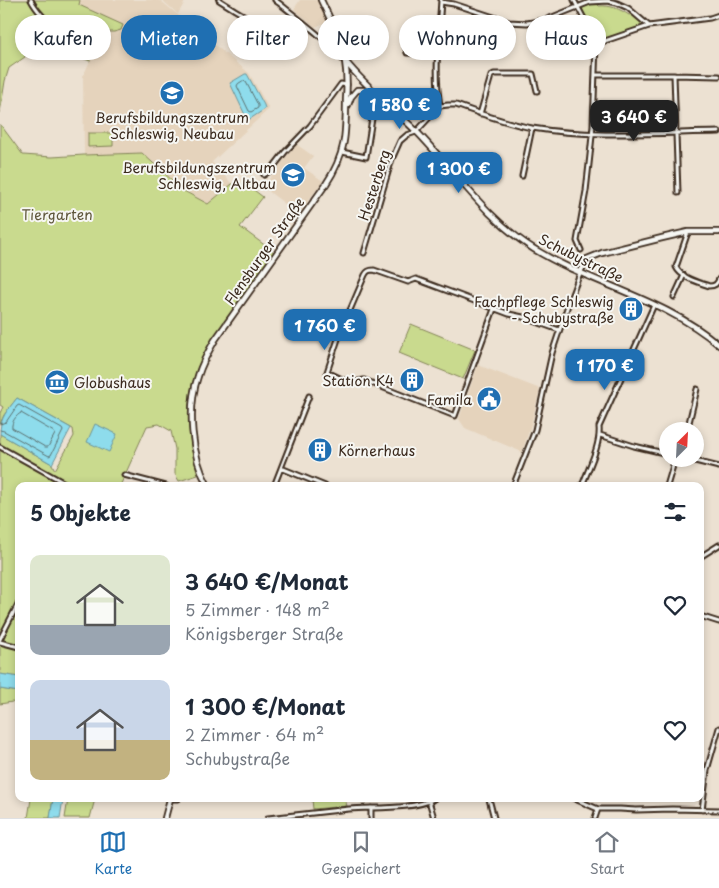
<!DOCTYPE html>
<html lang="de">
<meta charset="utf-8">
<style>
:root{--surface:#fff;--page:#f2f2f3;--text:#1f2937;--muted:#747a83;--line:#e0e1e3;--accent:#1f6fb2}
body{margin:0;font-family:"Playpen Sans",sans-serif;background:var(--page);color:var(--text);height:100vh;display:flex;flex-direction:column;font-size:19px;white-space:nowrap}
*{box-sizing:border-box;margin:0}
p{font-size:16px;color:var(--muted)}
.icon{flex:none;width:28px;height:28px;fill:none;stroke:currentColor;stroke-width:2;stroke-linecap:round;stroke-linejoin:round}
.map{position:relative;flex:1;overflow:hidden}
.sheet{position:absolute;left:15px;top:482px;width:689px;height:320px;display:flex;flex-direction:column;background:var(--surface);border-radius:10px;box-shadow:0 2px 8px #0003}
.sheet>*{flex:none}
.hud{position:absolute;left:15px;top:15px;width:690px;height:45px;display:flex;gap:10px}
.needle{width:32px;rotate:24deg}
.controls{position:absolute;left:659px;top:422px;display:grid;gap:10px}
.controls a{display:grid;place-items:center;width:45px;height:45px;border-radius:50%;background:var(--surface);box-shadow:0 2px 8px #0003;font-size:25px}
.price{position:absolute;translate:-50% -42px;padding:0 11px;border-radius:10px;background:var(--accent);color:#fff;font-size:16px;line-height:32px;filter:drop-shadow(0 1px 2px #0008)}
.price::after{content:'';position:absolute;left:50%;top:30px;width:15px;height:11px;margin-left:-8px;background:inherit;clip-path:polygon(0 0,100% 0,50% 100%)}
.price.on{background:#222;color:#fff}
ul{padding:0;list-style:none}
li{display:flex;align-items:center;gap:15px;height:125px;padding:0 15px}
li span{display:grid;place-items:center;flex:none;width:140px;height:100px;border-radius:10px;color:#555}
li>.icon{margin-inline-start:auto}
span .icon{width:60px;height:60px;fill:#fffc;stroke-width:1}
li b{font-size:21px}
h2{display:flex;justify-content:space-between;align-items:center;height:60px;padding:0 15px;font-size:21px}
.tag{padding:0 18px;border-radius:22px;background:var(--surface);box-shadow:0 2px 8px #0003;font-size:18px;line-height:45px}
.tag.on{background:var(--accent);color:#fff}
.dock{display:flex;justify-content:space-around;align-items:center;height:70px;border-top:1px solid var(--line);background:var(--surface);font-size:14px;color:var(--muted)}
.dock a{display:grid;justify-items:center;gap:2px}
.dock .on{color:var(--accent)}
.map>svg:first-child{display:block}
</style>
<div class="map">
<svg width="719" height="818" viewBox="0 0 719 818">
<rect width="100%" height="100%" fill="#ece1d2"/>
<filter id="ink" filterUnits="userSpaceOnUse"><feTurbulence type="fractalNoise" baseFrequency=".02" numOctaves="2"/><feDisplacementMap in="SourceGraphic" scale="10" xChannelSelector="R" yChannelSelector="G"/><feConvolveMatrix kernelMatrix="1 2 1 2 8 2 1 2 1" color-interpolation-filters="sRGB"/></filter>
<g filter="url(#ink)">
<path fill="#e5d3bc" d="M80,0H157L161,1L249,73L269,109L212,162L232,184L208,204L184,191L142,153L84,155L83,76L90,61L89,31L114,32L79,5Z
M162,0H186L178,14Z
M300,0H318L327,22L315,27L294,9Z
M296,144L313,156L304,168L323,181L298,214L263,187Z
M478,365L540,389L531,425L522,452L465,428L459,419Z"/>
<path fill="#c9da8e" stroke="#828256" d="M0,0H80L79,5L123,25L121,30L114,32H89L90,61L59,49L27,42L25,57L9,68L5,81L0,113Z
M596,3L599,6C610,5 620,9 629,15L633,14L643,23L642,26L603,39L598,36L582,11L583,7L591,4Z
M0,124L23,155L52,157L84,155L142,153L184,191L208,204L232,184H246L263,197L240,227L274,252C260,271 247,290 234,308C217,332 199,356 192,385C185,415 190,446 198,475L179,481L175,474V449L171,431L159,424L147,426L120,486H85L82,485L81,486H19V677L0,674V434L52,464L55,470L74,436L73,429L17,398L4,415L0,424V413L3,407L0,405Z
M88,133H113V146L88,147Z
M411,324L475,350L463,379L399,353Z
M0,689L19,692V705L12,702L0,704Z
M31,799H53L50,818H28Z
M68,799H95L90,818H65Z
M312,799H345L347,806L313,809Z"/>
<path fill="#8edcec" stroke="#6d959a" d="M245,74H247L264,105L265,109L250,119H247L230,83Z
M17,398L71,428L52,464L0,434C0,417 7,411 17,398Z
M95,424L117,434L109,452L87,442Z
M0,674L19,677V692L0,689Z
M53,799H63L60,818H50Z"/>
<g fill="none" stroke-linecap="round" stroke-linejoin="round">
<path stroke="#5c7170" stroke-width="1" d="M243,81L246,82L258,105V108L251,112L249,111L237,86L238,84Z
M21,413L54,432L55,434L48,447H45L12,428C11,423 16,415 21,413Z
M0,424L6,422L17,406L19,405L62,429L63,431L51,455L49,456L4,431L0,430"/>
<defs>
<path id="minor" d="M31,0C42,21 54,18 50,47
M219,0L235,10L289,42L291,41L293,39L303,22
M275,0C299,19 324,37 344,61
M574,0L589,28L596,44L593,126L590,155L586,191L577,241L581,250
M441,2L454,4L509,22L527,23L545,20L590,2L608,1L617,3L628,8L649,26
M403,35L407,53L438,54
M596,44L649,26L710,18L719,15
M595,75H674L719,76
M674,75L678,193
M440,106L448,105H456C481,114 506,123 532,128C593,138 658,133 719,132
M440,106C434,71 439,35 441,0
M480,114L491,76L494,74H533L537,91
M342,152L366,157L373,112
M264,175L271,170L285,152L310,126L341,84L347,85
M522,176L532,128
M688,232L676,267C681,278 698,282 709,286C715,286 717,284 719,279
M364,253L392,159L400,141L407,135L416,132L440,106
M674,297L684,275
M494,309L455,416L364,380L350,383L327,372L339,336L365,275C367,271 369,270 374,270L408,282L416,279L509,314L523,317L559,330
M687,431L697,389
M600,435L634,446L668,454
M0,447L70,486
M687,459L719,467
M281,468L325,486
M124,475L166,486
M274,486L309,396
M513,486L535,430L552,353L568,305L580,273
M582,486C588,469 601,445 599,427L654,305
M667,486L675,459
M700,557L719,545
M700,616L719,622
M0,639L19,602
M0,642L19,647
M172,799H178
M489,799L494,818
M575,799L598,809H620L636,810L672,809L719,810
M429,801L434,818
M702,810L707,770L719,728
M268,818C295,815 322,812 349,809C374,807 412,810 434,799
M371,818V808
M595,818L598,809"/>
<path id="tertiary" d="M346,62C367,88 393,108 416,131C455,171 486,219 534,249C593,285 666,299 719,345
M348,105L351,97L357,90H363L373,93
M580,272L587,259L602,253L662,238L688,232H719
M208,486C191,456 187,408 198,376C202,363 208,352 215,340L326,184C346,154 346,134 346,99C347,87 347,73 345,61C341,40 330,19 321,0
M165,818L170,799"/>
</defs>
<use href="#minor" stroke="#3b2a1e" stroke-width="7"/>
<use href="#tertiary" stroke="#3b2a1e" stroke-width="8"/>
<use href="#minor" stroke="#f6f6f2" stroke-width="3"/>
<use href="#tertiary" stroke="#f6f6f2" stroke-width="4.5"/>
</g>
</g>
<defs>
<symbol id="school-disc" viewBox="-11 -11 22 22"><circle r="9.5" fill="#1f6fb2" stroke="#f6f6f2"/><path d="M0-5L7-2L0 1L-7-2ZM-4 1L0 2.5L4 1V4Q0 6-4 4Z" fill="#fff"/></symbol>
<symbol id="building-disc" viewBox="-11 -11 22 22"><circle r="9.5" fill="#1f6fb2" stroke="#f6f6f2"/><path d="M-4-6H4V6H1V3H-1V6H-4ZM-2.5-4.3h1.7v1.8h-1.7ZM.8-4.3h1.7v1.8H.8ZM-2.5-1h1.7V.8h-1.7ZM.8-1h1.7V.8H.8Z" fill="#fff"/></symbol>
<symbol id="museum-disc" viewBox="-11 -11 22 22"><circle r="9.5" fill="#1f6fb2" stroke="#f6f6f2"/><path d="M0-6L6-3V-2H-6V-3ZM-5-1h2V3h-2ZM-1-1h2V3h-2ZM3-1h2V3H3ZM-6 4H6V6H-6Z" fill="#fff"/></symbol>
<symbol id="civic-disc" viewBox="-11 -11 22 22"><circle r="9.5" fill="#1f6fb2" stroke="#f6f6f2"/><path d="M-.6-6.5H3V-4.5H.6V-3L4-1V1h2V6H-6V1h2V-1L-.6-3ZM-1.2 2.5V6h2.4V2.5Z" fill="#fff"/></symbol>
</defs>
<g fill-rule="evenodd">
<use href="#school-disc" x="158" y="79" width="28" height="28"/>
<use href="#school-disc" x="279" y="161" width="28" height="28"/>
<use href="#building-disc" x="617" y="295" width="28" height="28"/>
<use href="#building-disc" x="398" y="366" width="28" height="28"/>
<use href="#museum-disc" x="43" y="368" width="28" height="28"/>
<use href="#civic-disc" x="475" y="385" width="28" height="28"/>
<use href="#building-disc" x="306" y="436" width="28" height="28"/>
</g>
<g text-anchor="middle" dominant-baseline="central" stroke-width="4" stroke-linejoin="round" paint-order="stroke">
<g font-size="14" fill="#3b2a1e" stroke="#f6f6f2" text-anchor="end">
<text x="172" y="117" text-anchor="middle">Berufsbildungszentrum<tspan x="172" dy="16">Schleswig, Neubau</tspan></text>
<text x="276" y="167">Berufsbildungszentrum<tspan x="276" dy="16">Schleswig, Altbau</tspan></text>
<text x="614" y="301">Fachpflege Schleswig<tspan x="614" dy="16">- Schubystraße</tspan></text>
<text x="394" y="380">Station K4</text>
<text x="74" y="382" text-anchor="start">Globushaus</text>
<text x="472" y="399">Famila</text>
<text x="338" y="450" text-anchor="start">Körnerhaus</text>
</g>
<g font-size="14" fill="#3b2a1e" stroke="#f6f6f2">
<text transform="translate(374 185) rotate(-72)">Hesterberg</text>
<text transform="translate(264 251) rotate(-55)">Flensburger Straße</text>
<text transform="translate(581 258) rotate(26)">Schubystraße</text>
</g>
<g font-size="14" fill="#5e563a" stroke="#f6f6f2">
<text x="57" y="214">Tiergarten</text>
</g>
</g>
</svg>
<div class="controls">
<a><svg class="needle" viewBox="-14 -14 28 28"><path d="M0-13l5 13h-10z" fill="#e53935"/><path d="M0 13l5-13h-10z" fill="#747a83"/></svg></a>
</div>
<b class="price" style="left:400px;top:130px">1 580 €</b>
<b class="price on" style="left:634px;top:142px">3 640 €</b>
<b class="price" style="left:459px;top:194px">1 300 €</b>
<b class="price" style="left:325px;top:351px">1 760 €</b>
<b class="price" style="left:605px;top:391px">1 170 €</b>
<div class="hud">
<a class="tag">Kaufen</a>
<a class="tag on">Mieten</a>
<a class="tag">Filter</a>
<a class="tag">Neu</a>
<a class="tag">Wohnung</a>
<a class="tag">Haus</a>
</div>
<section class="sheet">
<h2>5 Objekte<svg class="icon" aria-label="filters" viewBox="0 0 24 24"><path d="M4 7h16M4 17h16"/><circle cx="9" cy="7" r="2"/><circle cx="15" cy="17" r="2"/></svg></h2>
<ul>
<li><span style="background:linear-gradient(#dfe7d0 70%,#9aa5b1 0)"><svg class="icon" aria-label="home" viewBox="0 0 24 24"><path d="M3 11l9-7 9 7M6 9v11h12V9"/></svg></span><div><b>3 640 €/Monat</b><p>5 Zimmer · 148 m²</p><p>Königsberger Straße</p></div><svg class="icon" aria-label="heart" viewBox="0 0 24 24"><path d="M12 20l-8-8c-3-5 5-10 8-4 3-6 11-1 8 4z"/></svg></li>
<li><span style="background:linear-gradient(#c9d6e8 60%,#c2b280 0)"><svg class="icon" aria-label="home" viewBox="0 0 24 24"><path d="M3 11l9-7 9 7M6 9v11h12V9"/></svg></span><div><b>1 300 €/Monat</b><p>2 Zimmer · 64 m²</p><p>Schubystraße</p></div><svg class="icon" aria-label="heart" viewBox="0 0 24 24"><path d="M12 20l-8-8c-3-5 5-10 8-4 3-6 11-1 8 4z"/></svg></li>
</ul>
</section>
</div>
<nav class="dock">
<a class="on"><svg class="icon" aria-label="map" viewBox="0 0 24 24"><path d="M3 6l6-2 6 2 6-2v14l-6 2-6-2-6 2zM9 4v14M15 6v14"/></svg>Karte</a>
<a><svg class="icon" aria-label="saved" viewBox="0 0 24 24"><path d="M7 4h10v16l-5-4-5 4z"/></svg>Gespeichert</a>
<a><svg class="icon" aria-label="home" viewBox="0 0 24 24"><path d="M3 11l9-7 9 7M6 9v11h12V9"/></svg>Start</a>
</nav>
